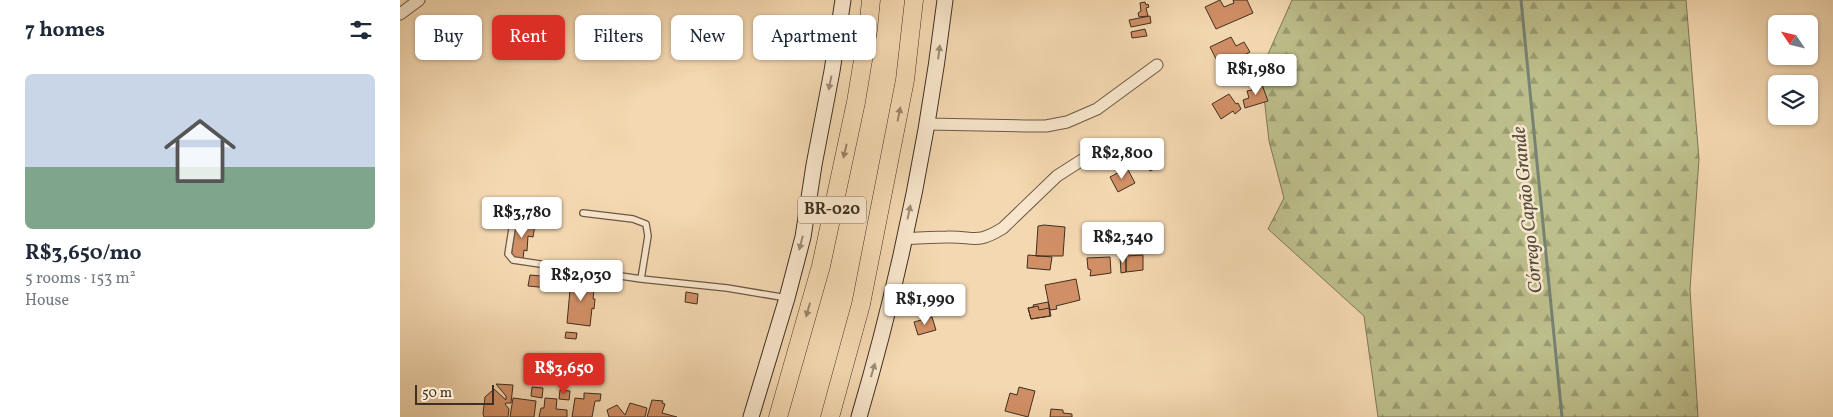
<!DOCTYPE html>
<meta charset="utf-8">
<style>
:root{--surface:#fff;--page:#f2f2f3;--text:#1f2937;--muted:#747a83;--accent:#d93025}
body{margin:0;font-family:Vollkorn,serif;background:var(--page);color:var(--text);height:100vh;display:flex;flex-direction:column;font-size:19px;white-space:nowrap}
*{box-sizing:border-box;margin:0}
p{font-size:16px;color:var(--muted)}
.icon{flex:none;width:28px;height:28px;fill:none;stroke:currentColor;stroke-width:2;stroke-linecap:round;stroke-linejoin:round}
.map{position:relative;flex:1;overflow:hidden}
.drawer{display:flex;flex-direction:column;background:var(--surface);width:400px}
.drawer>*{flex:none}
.banner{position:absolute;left:15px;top:15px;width:475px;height:45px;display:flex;gap:10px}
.needle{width:32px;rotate:305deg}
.controls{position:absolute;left:1368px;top:15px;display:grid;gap:10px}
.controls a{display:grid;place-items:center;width:50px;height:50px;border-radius:8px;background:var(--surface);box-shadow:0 1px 4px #0004;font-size:25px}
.scale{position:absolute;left:15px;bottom:12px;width:79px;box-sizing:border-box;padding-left:5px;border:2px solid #3f2f22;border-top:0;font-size:14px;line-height:18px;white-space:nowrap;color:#3f2f22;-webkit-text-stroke:4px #f8e6cc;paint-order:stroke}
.price{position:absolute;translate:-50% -42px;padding:0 11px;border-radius:5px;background:#fff;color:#222;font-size:16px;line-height:32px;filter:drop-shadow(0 1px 2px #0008)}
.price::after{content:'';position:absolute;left:50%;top:30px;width:15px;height:11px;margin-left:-8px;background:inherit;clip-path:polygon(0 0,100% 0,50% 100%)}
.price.selected{background:var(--accent);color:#fff}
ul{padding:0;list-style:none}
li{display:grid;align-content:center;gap:10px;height:265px;padding:0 25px}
li span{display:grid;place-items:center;height:155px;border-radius:8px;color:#555}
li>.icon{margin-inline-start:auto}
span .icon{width:90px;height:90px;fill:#fffc;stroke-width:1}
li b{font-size:21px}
h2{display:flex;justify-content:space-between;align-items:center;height:60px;padding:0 25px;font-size:21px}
.chip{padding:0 18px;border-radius:8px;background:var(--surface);box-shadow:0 1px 4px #0004;font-size:18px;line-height:45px}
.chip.selected{background:var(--accent);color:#fff}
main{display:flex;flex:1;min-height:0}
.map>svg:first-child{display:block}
</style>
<main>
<section class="drawer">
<h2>7 homes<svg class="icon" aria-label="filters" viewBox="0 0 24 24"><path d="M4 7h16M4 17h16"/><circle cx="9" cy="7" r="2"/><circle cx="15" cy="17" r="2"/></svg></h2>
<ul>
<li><span style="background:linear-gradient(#c9d6e8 60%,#7fa58c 0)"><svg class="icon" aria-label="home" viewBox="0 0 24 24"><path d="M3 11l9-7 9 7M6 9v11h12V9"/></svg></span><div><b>R$3,650/mo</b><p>5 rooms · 153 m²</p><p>House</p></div></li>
</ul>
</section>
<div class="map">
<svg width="1433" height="417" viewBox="0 0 1433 417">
<defs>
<pattern id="forest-firs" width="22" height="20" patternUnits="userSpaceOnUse" patternTransform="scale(1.25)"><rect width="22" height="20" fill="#bcbe8b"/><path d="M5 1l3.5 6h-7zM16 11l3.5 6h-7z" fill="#9a9b71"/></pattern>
</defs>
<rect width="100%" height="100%" fill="#f4d8b1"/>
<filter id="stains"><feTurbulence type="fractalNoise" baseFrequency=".004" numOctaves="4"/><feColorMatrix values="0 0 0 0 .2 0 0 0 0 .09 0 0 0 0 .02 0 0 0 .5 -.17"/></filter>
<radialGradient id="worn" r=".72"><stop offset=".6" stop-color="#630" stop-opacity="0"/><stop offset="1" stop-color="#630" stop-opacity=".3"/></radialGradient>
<path fill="url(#forest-firs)" stroke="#7e7656" d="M892,0H1286L1299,159L1290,289L1298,417H978L964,316L868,229L884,198L869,141L861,70Z"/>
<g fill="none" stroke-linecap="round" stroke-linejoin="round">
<path stroke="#778273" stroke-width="3" d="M1121,0L1162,417"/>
</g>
<path fill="#d18f65" stroke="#3f2f22" d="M820,0L824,7L834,3L833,0H847L853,13L816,29L805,7Z
M745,2L746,5L748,4L749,7L746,8L748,16L739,17L738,13L741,11L740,3Z
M750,16L751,23L731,27L729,20Z
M745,29L747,36L732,38L731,32Z
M831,37L836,46L844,42L850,52L820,67L810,47Z
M861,82L868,101L845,108L843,100L849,98L847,91L852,90L851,85Z
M829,94L836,104L838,103L841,109L835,114L833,111L821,119L812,104Z
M747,145L750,149L754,147L763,165L750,171L739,149Z
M727,168L735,183L718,192L710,177Z
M116,223L135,225L133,237L128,236L127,251L124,250L123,259L111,257Z
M644,225L665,227L663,256H636L638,226Z
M628,255L652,257L650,270L627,268Z
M743,255V270L726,272V256Z
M720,256H726V272L721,273Z
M710,257L711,273L690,276L691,270L688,269L687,258Z
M130,275L162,278V289L160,291L159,289L128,286Z
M171,279L195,281L193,299H195L194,309L192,308L190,326L167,323Z
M676,279L680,300L656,306L657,309L650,310L645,285Z
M286,292L298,294L297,304L285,302Z
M648,302L651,316L631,319L628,308L634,307L633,305Z
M638,306L639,310L649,308L650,316L631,319L628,308Z
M532,317L536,330L518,335L514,322Z
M166,332L177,333L176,339L165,338Z
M96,384L113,385L111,403H106L105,404L109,409L108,417H84L83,414L85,397L94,389L106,400V396Z
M132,387L143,388L142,398L131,396Z
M619,387L635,391L628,417L605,411L610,393L617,395Z
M160,390L170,391L169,400L159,399Z
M184,393L201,394L200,401H195L192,417H172L175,398L184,399Z
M113,398L136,401L134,417H110Z
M145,398L157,399L156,409L167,410V417H139L141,408H144Z
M252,400L263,401L262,403L265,404L262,413L277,417H247Z
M230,403L247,408L245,417H209L207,410L217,405L225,415Z
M651,409L663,410V413L672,414V417H650Z"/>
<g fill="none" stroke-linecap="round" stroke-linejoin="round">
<defs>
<path id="service" d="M183,213L233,219L246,224L248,236L241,279
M112,229L108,254L113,260L241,279L327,288L387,298"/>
<path id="minor" d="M0,14L19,0
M527,124L625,126H646L667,122L697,109L757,65
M503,239C518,238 532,237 547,237C574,236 576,245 603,228L657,176L682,160"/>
<path id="secondary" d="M351,417L387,298L403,237L414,165L432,71L443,0
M459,417C499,281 528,141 545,0"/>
<path id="trunk" d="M378,417L421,266L456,102L468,30L471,0
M430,417L461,304L505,80L514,0"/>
</defs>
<use href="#service" stroke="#6c5946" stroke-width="8"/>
<use href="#minor" stroke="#6c5946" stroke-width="13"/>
<use href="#secondary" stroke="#3f2f22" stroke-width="17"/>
<use href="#trunk" stroke="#3f2f22" stroke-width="19"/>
<use href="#service" stroke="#f8e6cc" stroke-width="5.5"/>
<use href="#minor" stroke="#f8e6cc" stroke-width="11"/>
<use href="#secondary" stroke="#f8e6cc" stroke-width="15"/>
<use href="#trunk" stroke="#f4d8b1" stroke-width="18"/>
</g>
<defs><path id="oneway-solid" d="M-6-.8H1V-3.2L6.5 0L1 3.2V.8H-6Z" transform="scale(1.25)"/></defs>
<g fill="#9c8a77">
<use href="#oneway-solid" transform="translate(539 52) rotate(-83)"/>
<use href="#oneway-solid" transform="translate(430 83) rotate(101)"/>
<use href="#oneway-solid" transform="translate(509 212) rotate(-78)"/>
<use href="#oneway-solid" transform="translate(401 243) rotate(104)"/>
<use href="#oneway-solid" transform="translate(473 370) rotate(-74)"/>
</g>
<g fill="#9a846a">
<use href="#oneway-solid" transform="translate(499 114) rotate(-79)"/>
<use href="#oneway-solid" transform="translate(445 151) rotate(103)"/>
<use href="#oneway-solid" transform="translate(408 310) rotate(106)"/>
</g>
<g text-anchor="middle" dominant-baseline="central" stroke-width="5" stroke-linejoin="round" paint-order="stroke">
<rect fill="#f8e6cc" stroke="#766655" stroke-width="1" x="398" y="196.5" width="68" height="27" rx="4"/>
<g font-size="16" font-weight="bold" fill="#3f2f22">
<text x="432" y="210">BR-020</text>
</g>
<g font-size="19" font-style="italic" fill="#524b3d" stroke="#f8e6cc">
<text transform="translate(1128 210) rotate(-96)">Córrego Capão Grande</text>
</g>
</g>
<rect width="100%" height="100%" filter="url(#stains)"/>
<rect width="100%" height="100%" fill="url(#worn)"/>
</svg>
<div class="controls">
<a><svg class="needle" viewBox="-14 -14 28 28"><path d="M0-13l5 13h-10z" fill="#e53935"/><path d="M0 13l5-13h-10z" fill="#747a83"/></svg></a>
<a><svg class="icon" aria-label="layers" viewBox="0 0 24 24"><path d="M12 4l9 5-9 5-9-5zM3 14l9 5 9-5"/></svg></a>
</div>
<div class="scale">50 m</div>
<b class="price" style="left:856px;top:96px">R$1,980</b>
<b class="price" style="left:722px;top:180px">R$2,800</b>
<b class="price" style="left:122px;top:239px">R$3,780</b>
<b class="price" style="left:723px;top:264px">R$2,340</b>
<b class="price" style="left:181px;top:302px">R$2,030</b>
<b class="price" style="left:525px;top:326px">R$1,990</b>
<b class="price selected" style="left:164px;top:395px">R$3,650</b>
<div class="banner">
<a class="chip">Buy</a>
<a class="chip selected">Rent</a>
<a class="chip">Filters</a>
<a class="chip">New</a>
<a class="chip">Apartment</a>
</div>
</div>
</main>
